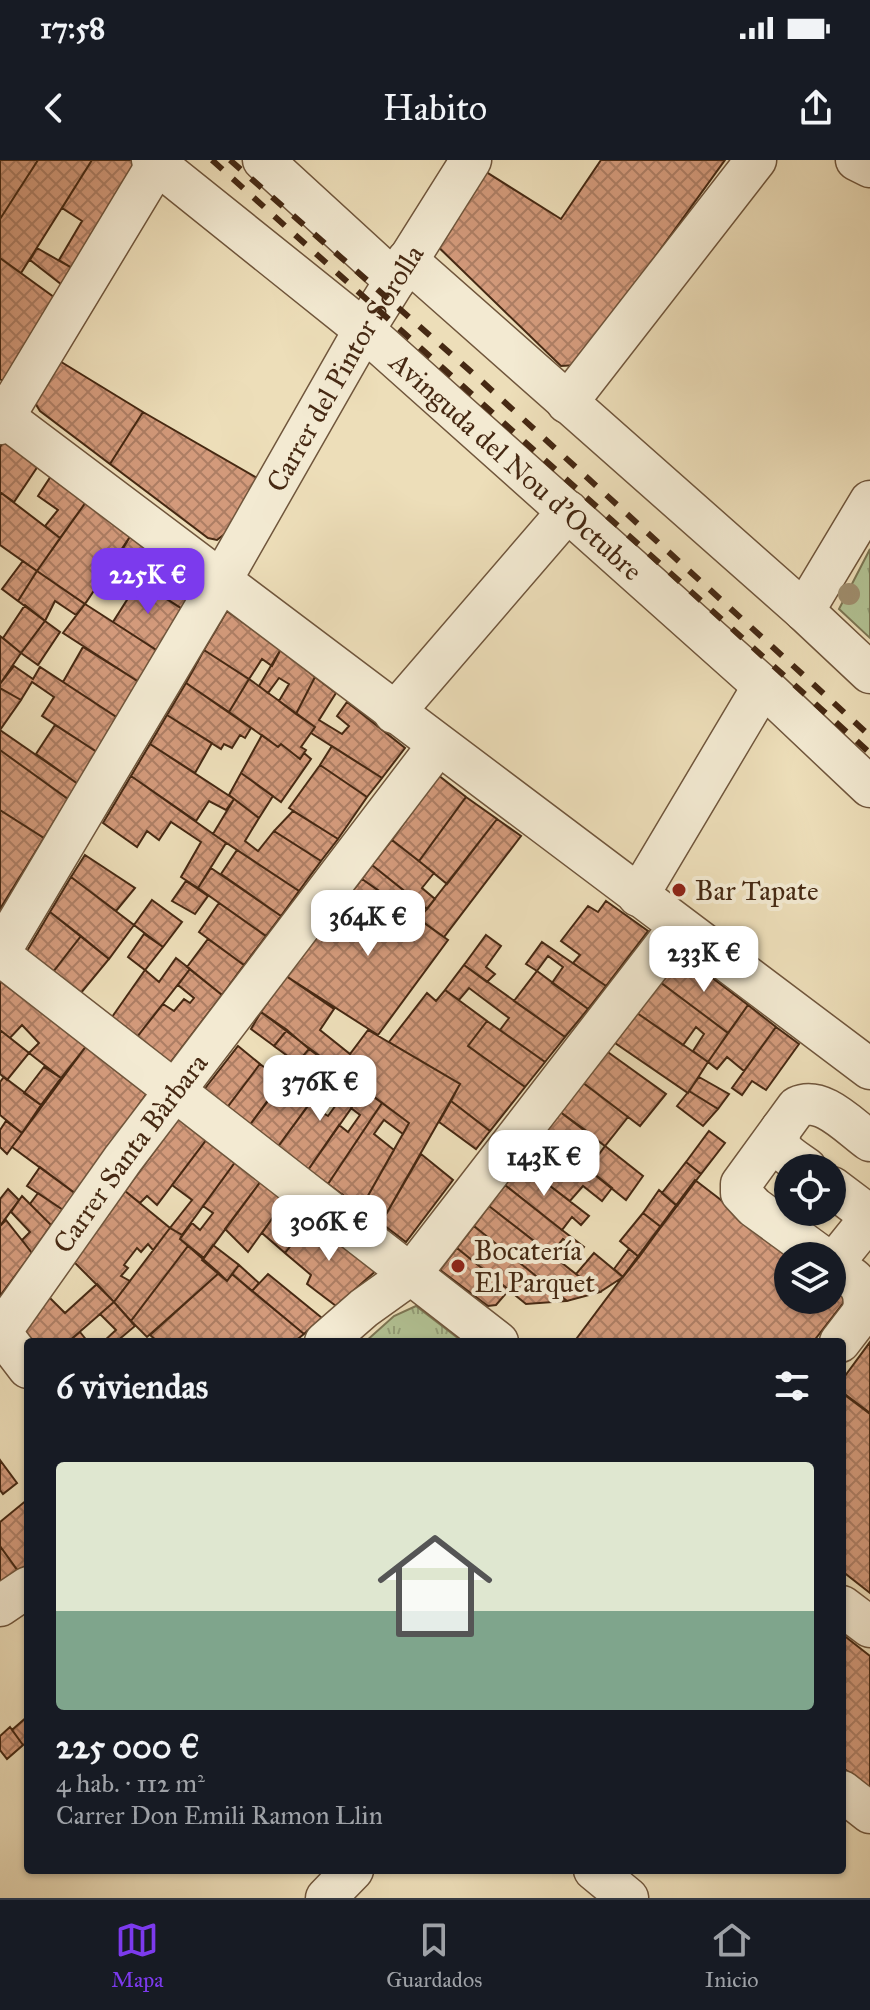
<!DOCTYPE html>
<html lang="es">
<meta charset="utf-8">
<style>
:root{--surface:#171b24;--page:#242831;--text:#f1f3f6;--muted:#9ea1a6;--line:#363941;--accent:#7c3aed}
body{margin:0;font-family:"IM FELL Great Primer",serif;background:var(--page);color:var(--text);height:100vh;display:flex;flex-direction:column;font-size:30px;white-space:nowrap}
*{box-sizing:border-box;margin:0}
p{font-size:26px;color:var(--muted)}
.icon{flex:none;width:44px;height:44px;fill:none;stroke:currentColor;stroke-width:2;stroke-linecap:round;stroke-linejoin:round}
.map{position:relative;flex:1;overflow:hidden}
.details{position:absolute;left:24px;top:1178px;width:822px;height:536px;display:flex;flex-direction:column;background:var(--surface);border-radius:8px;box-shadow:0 2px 6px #0004}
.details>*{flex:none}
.controls{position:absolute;left:774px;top:994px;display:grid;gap:16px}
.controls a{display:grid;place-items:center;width:72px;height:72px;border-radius:50%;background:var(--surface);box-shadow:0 2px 6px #0004;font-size:40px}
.price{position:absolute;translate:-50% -68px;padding:0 18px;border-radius:16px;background:#fff;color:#222;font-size:26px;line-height:52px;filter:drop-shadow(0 2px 4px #0008)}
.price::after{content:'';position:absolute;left:50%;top:48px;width:24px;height:18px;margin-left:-12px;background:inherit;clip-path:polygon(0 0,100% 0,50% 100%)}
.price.selected{background:var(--accent);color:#fff}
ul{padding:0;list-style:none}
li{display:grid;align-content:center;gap:16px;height:424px;padding:0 32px}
li span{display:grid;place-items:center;height:248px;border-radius:8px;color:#555}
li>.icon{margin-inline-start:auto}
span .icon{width:144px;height:144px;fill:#fffc;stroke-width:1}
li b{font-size:34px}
h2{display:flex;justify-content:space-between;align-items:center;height:96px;padding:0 32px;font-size:34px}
.status{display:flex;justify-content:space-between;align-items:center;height:56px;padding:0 40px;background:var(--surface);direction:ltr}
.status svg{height:22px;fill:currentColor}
header{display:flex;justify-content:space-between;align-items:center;height:104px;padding:0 32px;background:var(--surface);font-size:36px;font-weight:600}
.menu{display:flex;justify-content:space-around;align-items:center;height:112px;border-top:2px solid var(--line);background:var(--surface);font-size:22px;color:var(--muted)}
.menu a{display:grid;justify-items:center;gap:4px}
.menu .selected{color:var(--accent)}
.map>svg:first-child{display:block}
</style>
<div class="status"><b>17:58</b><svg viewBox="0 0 49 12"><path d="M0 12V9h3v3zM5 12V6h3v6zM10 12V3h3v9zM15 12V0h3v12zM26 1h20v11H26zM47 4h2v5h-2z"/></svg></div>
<header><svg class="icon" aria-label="back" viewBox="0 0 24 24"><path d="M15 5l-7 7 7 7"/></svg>Habito<svg class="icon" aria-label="share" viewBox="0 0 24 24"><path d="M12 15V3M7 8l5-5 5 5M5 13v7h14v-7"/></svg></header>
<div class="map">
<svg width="870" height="1738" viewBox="0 0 870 1738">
<defs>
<pattern id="park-tufts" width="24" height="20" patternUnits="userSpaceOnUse" patternTransform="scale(2)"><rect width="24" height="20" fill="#b2c294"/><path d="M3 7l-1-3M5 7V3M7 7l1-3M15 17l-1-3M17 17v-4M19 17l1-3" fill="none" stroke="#939e78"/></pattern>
<pattern id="building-cross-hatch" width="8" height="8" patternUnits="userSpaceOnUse" patternTransform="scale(2)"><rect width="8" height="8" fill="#d39a7b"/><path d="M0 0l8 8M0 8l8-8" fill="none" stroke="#ad7e64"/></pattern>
</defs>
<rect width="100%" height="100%" fill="#eddeb9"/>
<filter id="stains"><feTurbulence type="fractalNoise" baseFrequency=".0025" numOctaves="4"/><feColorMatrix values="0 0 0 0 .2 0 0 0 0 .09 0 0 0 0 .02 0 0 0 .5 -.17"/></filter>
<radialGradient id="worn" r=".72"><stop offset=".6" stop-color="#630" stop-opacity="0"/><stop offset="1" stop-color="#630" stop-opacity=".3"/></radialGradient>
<path fill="url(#park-tufts)" stroke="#7c7654" stroke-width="2" d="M870,389V478L839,449Z
M416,1146L463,1182H365L394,1156Z"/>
<path fill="url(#building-cross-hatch)" stroke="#462913" stroke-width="2" d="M0,0H38L0,59Z
M38,0H92L21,113L0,98V59Z
M92,0H141L77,111L59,100L82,61L62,48Z
M601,0H725L577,205L561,206L429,78L475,5L561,59Z
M37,88L77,111L66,128L30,100Z
M0,98L58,140L3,221L0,219Z
M58,200L143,252L110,304L40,251L35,243Z
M143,252L257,318L226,373L217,380L208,378L110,304Z
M4,281L38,306L14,342L0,332V287Z
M51,316L86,342L60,378L45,366L58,350L38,336Z
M0,332L60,378L37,411L0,385Z
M86,342L131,375L85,444L37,411Z
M131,375L198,426L184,450L113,405Z
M23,401L37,411L18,441L2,429Z
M37,411L85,444L76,455L55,441L45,461L18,441Z
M139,421L184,450L158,491L113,462Z
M85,444L158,491L139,522L63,473Z
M25,445L45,461L21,493L3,478Z
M227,451L281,489L272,506L262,499L249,519L204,490Z
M45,461L60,472L38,505L21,493Z
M0,476L21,493L0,524Z
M83,487L139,522L118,558L63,522Z
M281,489L315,517L296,554L279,541L289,524L279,518L268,533L259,526Z
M204,490L249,519L229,552L186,523Z
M14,506L33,519L40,507L118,558L97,592L42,556L54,537L32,522L21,540L0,528V524Z
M315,517L336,533L319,560L342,574L349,566L337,556L347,542L405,588L382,618L311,573L315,567L296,554Z
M249,519L315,567L301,587L306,590L300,599L281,584L278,587L229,552Z
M186,523L251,568L245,578L240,575L232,588L224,584L221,589L167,555Z
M0,528L21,540L0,570Z
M167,555L212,583L195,613L150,584Z
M55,565L97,592L78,624L36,594Z
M0,570L78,624L68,639L0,590Z
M262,575L278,587L281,584L300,599L304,593L311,599L281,642L241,613Z
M150,584L234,639L226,650L209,641L196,661L131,616Z
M332,586L382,618L367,637L320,605Z
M0,590L68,639L44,678L0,650Z
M320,605L367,637L338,679L289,648Z
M241,613L273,636L259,658L229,635Z
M438,615L466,637L419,701L392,680Z
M131,616L226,683L198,728L181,717L201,682L171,662L159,680L147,671L137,687L103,663Z
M466,637L497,659L447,724L419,701Z
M234,639L259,658L245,681L258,691L274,671L321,701L299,731L213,674Z
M0,650L44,678L0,749Z
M293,651L338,679L321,701L274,671Z
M497,659L521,676L444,777L419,759Z
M392,680L434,713L422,728L435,739L427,749L372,705Z
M237,690L299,731L281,756L221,714Z
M85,695L135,728L116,751L71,717Z
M372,705L416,740L407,750L362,719Z
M211,708L281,756L266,776L198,728Z
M71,717L134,765L109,799L50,752Z
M362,719L448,780L378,875L286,816Z
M186,721L208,736L195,754L172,741Z
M152,740L182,762L163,787L134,765Z
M606,741L648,771L606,826L573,803L580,795L561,781L588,746L598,752Z
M219,743L266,776L244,805L199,772Z
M50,752L81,776L53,812L27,791Z
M144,774L163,787L145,810L128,797Z
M486,775L501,786L486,807L495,814L487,822L464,805Z
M81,776L109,799L80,834L53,812Z
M208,779L244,805L222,835L187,807Z
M542,782L606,826L588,849L552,823L563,807L548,796L537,811L526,804Z
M682,795L748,845L728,873L660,822Z
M176,798L190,809L137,877L112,857L145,810L159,822Z
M464,805L565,877L545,902L500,870L509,858L469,828L459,840L445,830Z
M190,809L222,835L170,903L137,877L163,844L174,851L184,839L190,843L194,838L178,825Z
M537,811L588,849L565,877L514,841Z
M286,816L334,849L320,870L350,894L368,870L460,924L381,1063L361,1048L409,963L261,852Z
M0,821L87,885L61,918L29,893L39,883L22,865L10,878L0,870Z
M660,822L728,873L708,902L693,891L704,874L696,867L683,885L637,853Z
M445,830L487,861L468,886L525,927L490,971L451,941L460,924L389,882L427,833L436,841Z
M748,845L776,867L744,911L727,897L717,909L708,902Z
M261,852L287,870L274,886L251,869Z
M637,853L708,902L688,933L615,883Z
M487,861L545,902L525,927L468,886Z
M776,867L799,884L766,930L752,921L742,935L732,928Z
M0,870L29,893L7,920L0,914Z
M287,870L309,889L297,903L274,886Z
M87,885L147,933L76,1034L12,987Z
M238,886L260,904L226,949L203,931Z
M309,889L337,910L325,923L297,903Z
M605,890L666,934L640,966L582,922Z
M260,904L282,921L249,966L226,949Z
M44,907L61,918L41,945L24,933Z
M337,910L364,930L308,1010L277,988L309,944L328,956L341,938L324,926Z
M288,915L316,935L277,988L249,966Z
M4,917L41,945L22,973L0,955V922Z
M699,917L729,934L718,949L689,931Z
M582,922L628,957L605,986L559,951Z
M364,930L382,943L328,1024L308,1010L339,965L348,972L360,955L351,948Z
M689,931L718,949L703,966L677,946Z
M451,941L490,971L476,989L439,962Z
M382,943L409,963L403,974L384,960L374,974L394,990L361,1048L328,1024Z
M559,951L596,978L587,988L597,997L605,986L643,1016L626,1040L543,973Z
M179,958L207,979L157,1045L147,1036L140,1043L125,1031Z
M6,961L22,973L7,994L0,987V970Z
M709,971L725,983L701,1014L686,1002Z
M543,973L612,1028L602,1041L583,1026L570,1041L520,1003Z
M207,979L236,1001L182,1075L170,1068L192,1040L172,1025Z
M421,994L453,1020L406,1082L381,1063Z
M236,1001L261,1021L204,1098L180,1079L192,1063L200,1070L213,1053L203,1046Z
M686,1002L701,1014L677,1046L662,1033Z
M520,1003L589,1056L581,1065L572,1057L562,1070L505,1025Z
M40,1007L76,1034L63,1050L27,1026Z
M695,1020L794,1096H788V1140H832V1125L848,1137L813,1182H574Z
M261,1021L286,1039L248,1092L225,1069Z
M505,1025L562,1070L584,1087L580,1092L563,1079L551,1094L489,1046Z
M8,1029L19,1040L0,1066V1039Z
M659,1030L677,1046L661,1067L643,1053Z
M125,1031L170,1068L153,1090L148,1084L141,1092L137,1088L124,1105L128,1108L121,1116L130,1121L114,1142L74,1102Z
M38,1033L63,1050L51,1065L30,1044Z
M22,1036L51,1065L32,1093L22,1080L30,1072L11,1052Z
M286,1039L312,1058L285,1093L262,1073Z
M489,1046L576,1114L600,1132L567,1141L474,1066Z
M643,1053L661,1067L639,1097L620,1081Z
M312,1058L378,1109L336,1146L307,1124L311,1115L285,1093Z
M6,1060L32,1093L0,1136V1066Z
M474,1066L567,1141L526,1144L457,1088Z
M170,1068L182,1075L180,1079L188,1086L131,1161L114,1142Z
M213,1085L239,1105L227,1121L202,1100Z
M188,1086L219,1113L147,1177L131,1161Z
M457,1088L509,1130L496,1145L488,1146L440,1110Z
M629,1089L639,1097L623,1117L614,1109Z
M594,1093L623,1117L600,1132L576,1114Z
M239,1105L259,1123L252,1131L232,1114Z
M219,1113L227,1121L232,1114L304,1174L294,1182H158L150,1175Z
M268,1114L322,1158L304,1174L252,1131Z
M97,1124L114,1142L68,1182H28L21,1176L49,1137L65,1153Z
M114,1142L135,1166L116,1182H103L116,1170L100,1154Z
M80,1172L88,1182H68Z
M870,1182V1253L842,1232V1220Z
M842,1233L870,1254V1433L842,1411Z
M0,1300L17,1323L3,1334L0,1330Z
M28,1339V1404L18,1411L0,1386V1362Z
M0,1386L18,1411L0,1423Z
M842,1474L870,1496V1629L842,1607Z
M28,1556V1582L23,1585L12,1570Z
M10,1567L23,1585L7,1599L0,1590V1576Z"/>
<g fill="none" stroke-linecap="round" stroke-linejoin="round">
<defs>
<g id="minor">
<path id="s1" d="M152,0L364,170L763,526L870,627"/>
<path d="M263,0L395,121"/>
<path d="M856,0L870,7"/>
<path d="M407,100L804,451L870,513"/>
<path d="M567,243L756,0"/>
<path d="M0,254L870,909"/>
<path d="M0,264L157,4"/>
<path d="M804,451L870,341"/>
<path d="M394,553L568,351"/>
<path d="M638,736L763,526"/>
<path id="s2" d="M0,792L222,419L364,170L471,0"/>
<path d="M0,795L498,1182"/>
<path d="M781,969C775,991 790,996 806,1008"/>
<path d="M832,1027L864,1051L870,1052"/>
<path d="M821,1096L754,1047L741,1033V1024L797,947C822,935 850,967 870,981"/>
<path d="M832,1098L841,1094L870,1058"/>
<path d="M832,1104C853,1119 867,1123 863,1151"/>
<path d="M0,1171L28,1208"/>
<path id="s3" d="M0,1173L123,999L438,585"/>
<path d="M325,1182L364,1148L410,1115L679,767"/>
<path d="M840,1182L870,1143"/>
<path d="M0,1446L28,1427"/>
<path d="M842,1446L870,1467"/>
<path d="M842,1631L870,1653"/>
<path d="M594,1710L628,1738"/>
<path d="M326,1738L353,1710"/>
</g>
</defs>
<use href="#minor" stroke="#70563c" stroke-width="43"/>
<use href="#minor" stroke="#f3ead2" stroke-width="40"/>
<path stroke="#462913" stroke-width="6" stroke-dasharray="14 14" stroke-linecap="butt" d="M212,0L870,593
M230,0L476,216L870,576"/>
</g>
<circle fill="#a08f6f" cx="849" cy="434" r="11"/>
<g fill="#8f2418" stroke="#f3ead2" stroke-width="3">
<circle cx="679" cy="730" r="8"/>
<circle cx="458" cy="1106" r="8"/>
</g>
<g text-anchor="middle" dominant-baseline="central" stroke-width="8" stroke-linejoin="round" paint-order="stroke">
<g font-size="28" fill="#462913" stroke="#f3ead2">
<text stroke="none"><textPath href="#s2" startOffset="678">Carrer del Pintor Sorolla</textPath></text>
<text stroke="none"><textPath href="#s1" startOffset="476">Avinguda del Nou d'Octubre</textPath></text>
<text stroke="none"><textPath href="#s3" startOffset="222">Carrer Santa Bàrbara</textPath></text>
</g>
<g font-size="28" fill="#462913" stroke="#f3ead2" text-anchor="start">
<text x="695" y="730">Bar Tapate</text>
<text x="474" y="1090">Bocatería<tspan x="474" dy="32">El Parquet</tspan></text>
</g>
</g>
<rect width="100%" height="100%" filter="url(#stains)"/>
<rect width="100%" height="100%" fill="url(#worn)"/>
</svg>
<div class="controls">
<a><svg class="icon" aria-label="locate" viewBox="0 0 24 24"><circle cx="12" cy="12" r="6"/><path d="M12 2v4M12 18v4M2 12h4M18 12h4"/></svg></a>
<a><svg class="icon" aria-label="layers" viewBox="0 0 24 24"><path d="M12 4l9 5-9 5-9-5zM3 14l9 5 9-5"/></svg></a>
</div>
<b class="price selected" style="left:148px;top:456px">225K €</b>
<b class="price" style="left:368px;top:798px">364K €</b>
<b class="price" style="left:704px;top:834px">233K €</b>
<b class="price" style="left:320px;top:963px">376K €</b>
<b class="price" style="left:544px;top:1038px">143K €</b>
<b class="price" style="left:329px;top:1103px">306K €</b>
<section class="details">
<h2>6 viviendas<svg class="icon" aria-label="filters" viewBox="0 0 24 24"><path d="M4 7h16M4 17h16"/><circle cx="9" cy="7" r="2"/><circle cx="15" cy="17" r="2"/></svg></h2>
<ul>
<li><span style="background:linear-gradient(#dfe7d0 60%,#7fa58c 0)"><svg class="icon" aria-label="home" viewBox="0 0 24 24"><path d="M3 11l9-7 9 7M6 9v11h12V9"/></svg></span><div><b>225 000 €</b><p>4 hab. · 112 m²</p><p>Carrer Don Emili Ramon Llin</p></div></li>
</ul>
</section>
</div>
<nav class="menu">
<a class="selected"><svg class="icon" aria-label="map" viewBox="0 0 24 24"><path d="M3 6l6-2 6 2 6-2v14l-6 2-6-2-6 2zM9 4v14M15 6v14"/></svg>Mapa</a>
<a><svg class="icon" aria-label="saved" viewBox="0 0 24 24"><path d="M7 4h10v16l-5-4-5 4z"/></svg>Guardados</a>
<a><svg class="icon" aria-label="home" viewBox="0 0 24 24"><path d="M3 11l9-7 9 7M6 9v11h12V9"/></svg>Inicio</a>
</nav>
